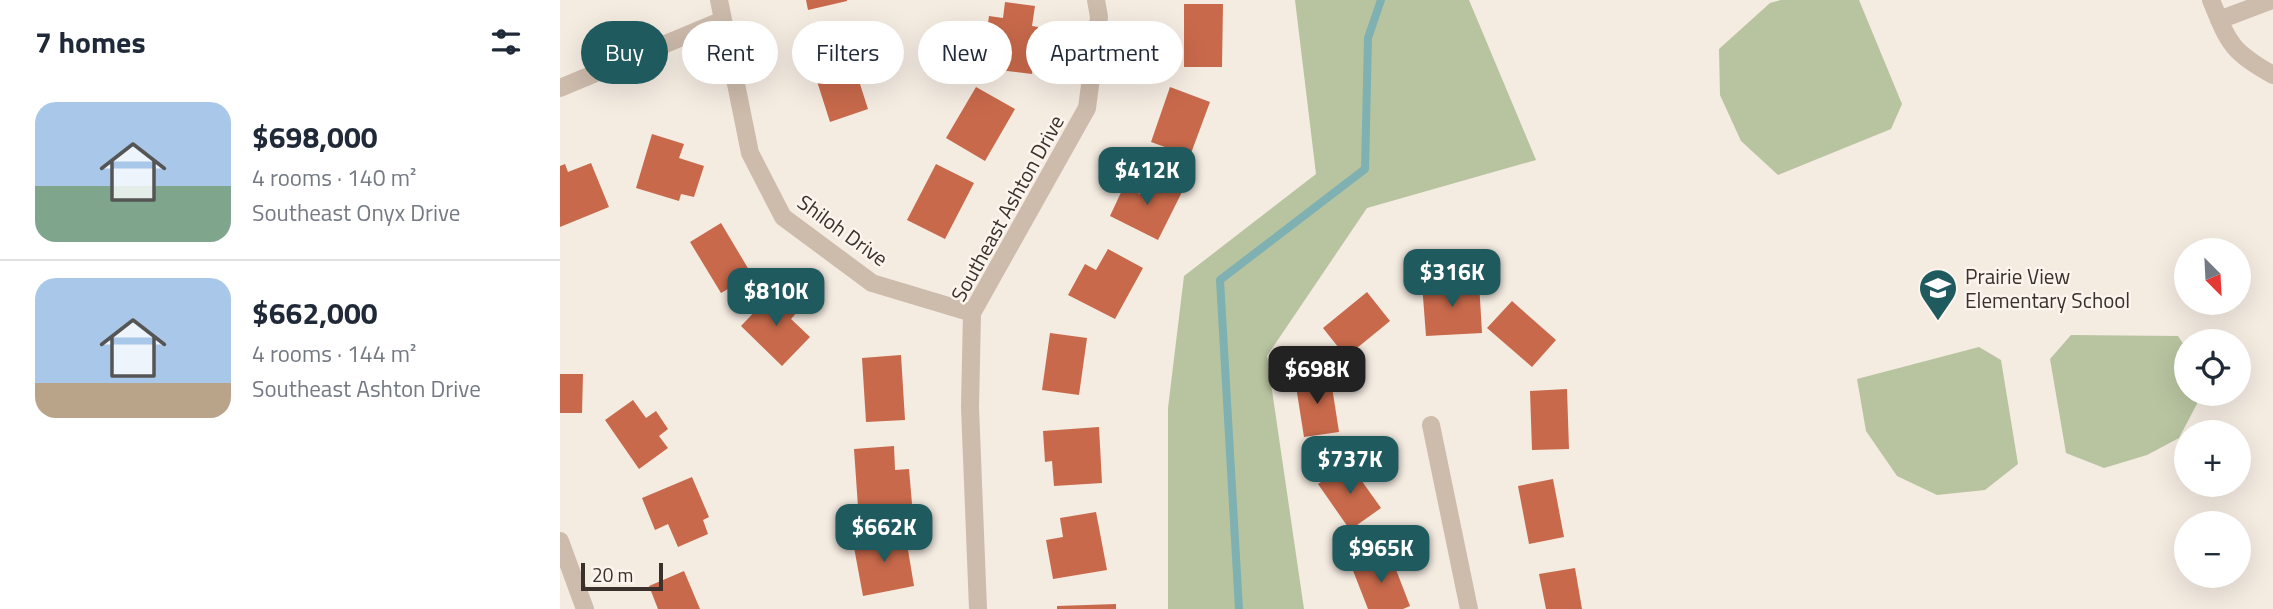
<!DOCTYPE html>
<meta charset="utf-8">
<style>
:root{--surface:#fff;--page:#f2f2f3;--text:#1f2937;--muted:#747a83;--line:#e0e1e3;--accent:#1f5a5e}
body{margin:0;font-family:"Titillium Web",sans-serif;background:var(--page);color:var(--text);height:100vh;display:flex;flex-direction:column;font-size:26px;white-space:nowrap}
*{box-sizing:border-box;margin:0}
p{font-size:23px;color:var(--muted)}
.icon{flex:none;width:38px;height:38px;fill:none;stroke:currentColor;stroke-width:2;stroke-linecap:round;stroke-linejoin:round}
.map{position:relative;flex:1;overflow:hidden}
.sheet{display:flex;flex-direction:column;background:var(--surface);width:560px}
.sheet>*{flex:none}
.banner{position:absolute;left:21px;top:21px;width:665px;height:63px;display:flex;gap:14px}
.needle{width:46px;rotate:156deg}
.fabs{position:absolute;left:1614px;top:238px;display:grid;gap:14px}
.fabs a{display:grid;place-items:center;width:77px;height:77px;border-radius:50%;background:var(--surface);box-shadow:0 7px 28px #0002;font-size:35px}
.scale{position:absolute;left:21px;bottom:18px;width:82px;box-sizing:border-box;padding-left:7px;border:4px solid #3b302b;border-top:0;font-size:19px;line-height:24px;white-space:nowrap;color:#3b302b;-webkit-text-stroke:5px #fbf5ee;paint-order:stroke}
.price{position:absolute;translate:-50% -60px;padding:0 16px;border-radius:14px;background:var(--accent);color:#fff;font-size:23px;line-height:46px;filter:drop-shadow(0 2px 4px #0008)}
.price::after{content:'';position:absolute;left:50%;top:42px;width:21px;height:16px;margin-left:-10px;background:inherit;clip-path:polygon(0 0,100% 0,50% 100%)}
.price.active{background:#222;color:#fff}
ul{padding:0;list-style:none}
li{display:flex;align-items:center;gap:21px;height:175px;padding:0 35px}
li+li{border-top:2px solid var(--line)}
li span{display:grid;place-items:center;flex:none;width:196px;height:140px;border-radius:21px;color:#555}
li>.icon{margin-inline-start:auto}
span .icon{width:84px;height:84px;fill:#fffc;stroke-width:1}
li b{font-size:30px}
h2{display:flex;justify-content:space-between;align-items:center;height:84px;padding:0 35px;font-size:30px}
.chip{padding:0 24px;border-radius:32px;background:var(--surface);box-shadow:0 7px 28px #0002;font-size:24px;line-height:63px}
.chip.active{background:var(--accent);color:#fff}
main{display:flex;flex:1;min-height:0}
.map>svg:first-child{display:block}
</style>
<main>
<section class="sheet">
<h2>7 homes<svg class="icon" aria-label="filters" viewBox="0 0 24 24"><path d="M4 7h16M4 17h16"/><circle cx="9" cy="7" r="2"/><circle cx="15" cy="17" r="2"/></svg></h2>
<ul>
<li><span style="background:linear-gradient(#a9c7e8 60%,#7fa58c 0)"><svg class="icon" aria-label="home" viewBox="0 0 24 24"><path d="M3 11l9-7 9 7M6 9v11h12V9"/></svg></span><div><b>$698,000</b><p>4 rooms · 140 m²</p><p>Southeast Onyx Drive</p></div></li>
<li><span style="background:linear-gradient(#a9c7e8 75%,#b9a48a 0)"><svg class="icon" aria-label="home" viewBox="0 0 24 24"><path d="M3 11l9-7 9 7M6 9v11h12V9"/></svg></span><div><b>$662,000</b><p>4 rooms · 144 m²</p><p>Southeast Ashton Drive</p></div></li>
</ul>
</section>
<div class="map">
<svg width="1713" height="609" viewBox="0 0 1713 609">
<rect width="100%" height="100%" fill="#f4ebe1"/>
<path fill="#b8c4a0" d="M735,0H909L976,160L807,208L707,356L744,609H608V408L624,276L756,174Z
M1221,0H1299L1342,104L1331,129L1218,175L1181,141L1160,95L1159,49L1210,3Z
M1511,335L1618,336L1626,348V394H1638L1639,400L1619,438L1587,455L1544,468L1506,453L1490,359Z
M1419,347L1441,360L1458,464L1425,490L1377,495L1337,476L1306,431L1297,379Z"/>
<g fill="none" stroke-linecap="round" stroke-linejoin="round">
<path stroke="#7fb0b2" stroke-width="8" d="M679,609L660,280L805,169L808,38L821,0"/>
</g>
<path fill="#c8694b" d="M246,0H287V1L248,10Z
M445,2L475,6L472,26L478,27L472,74L430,69L435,39L426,38L429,16L443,18Z
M624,4H663L662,67H624Z
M290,45L295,62L305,58L312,80L300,84L308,109L270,122L255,75L263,72L258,56Z
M416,87L455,109L425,161L386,138Z
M610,87L650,102L630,156L591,142Z
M92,134L124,144L119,158L144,166L134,197L121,194L119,201L76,188Z
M31,163L49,207L0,227V166L5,164L8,172Z
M376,164L414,183L385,239L347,220Z
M588,176L622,192L598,240L550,216L564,186L580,194Z
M161,223L192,275L161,293L130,242Z
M548,249L583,268L555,319L508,295L525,264L536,270Z
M919,282L922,333L866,336L862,284Z
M216,289L238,311L231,319L250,337L222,366L181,326Z
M807,292L830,321L786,357L763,328Z
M952,301L996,340L972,367L927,328Z
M490,333L527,338L519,395L482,390Z
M341,355L345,420L306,422L302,358Z
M0,374H23L22,413H0Z
M770,374L779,432L744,437L735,380Z
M1007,389L1009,449L972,450L970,391Z
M73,400L86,418L96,411L108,429L99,436L108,448L79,469L45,420Z
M539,427L542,483L494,486L492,461L485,462L483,431Z
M334,446L335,470L349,469L352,504L298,507L294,449Z
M789,463L821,508L790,530L758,484Z
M132,477L149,517L143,520L148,534L118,547L108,524L95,530L82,498Z
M993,479L1004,537L969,544L958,486Z
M536,512L547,570L493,579L486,540L503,537L500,518Z
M345,532L354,586L303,596L293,542Z
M830,554L850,606L843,609H808L792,568Z
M1015,568L1022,609H986L979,574Z
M124,571L140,609H98L89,586Z
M556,604V609H497V606Z"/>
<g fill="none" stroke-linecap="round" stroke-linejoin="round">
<path stroke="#cdbbac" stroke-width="18" d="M159,0L190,153L223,217L312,283L412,313
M1651,0C1669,44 1671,51 1713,75
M1659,20L1712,0
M0,88L163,20
M871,425L909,609
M0,541L25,609
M418,609L410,407L412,313L527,108L539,17L536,0"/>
</g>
<defs>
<symbol id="school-pin" viewBox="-11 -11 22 30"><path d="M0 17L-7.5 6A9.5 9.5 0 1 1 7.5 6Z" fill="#1f5a5e" stroke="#fbf5ee"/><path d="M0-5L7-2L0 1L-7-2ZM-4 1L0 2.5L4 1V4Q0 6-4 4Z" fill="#fff"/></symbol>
</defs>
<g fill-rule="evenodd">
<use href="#school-pin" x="1356" y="266" width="44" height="60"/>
</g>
<g text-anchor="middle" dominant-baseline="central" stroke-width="5" stroke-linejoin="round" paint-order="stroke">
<g font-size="21" fill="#3b302b" stroke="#fbf5ee">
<text transform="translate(447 208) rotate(-61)">Southeast Ashton Drive</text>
<text transform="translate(283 230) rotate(36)">Shiloh Drive</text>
</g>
<g font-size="21" fill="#3b302b" stroke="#fbf5ee" text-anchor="start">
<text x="1405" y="276">Prairie View<tspan x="1405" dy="24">Elementary School</tspan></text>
</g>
</g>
</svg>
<div class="fabs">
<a><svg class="needle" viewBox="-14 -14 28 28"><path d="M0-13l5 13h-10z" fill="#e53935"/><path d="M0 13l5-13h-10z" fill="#747a83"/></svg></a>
<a><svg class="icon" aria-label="locate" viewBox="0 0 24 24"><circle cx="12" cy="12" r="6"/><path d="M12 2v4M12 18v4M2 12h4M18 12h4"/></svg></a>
<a>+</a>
<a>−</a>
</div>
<div class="scale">20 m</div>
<b class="price" style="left:587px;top:207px">$412K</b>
<b class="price" style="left:892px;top:309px">$316K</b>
<b class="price" style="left:216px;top:328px">$810K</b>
<b class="price active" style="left:757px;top:406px">$698K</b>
<b class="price" style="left:790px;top:496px">$737K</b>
<b class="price" style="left:324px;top:564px">$662K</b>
<b class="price" style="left:821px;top:585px">$965K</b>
<div class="banner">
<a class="chip active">Buy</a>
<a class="chip">Rent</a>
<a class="chip">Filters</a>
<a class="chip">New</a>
<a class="chip">Apartment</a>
</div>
</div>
</main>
